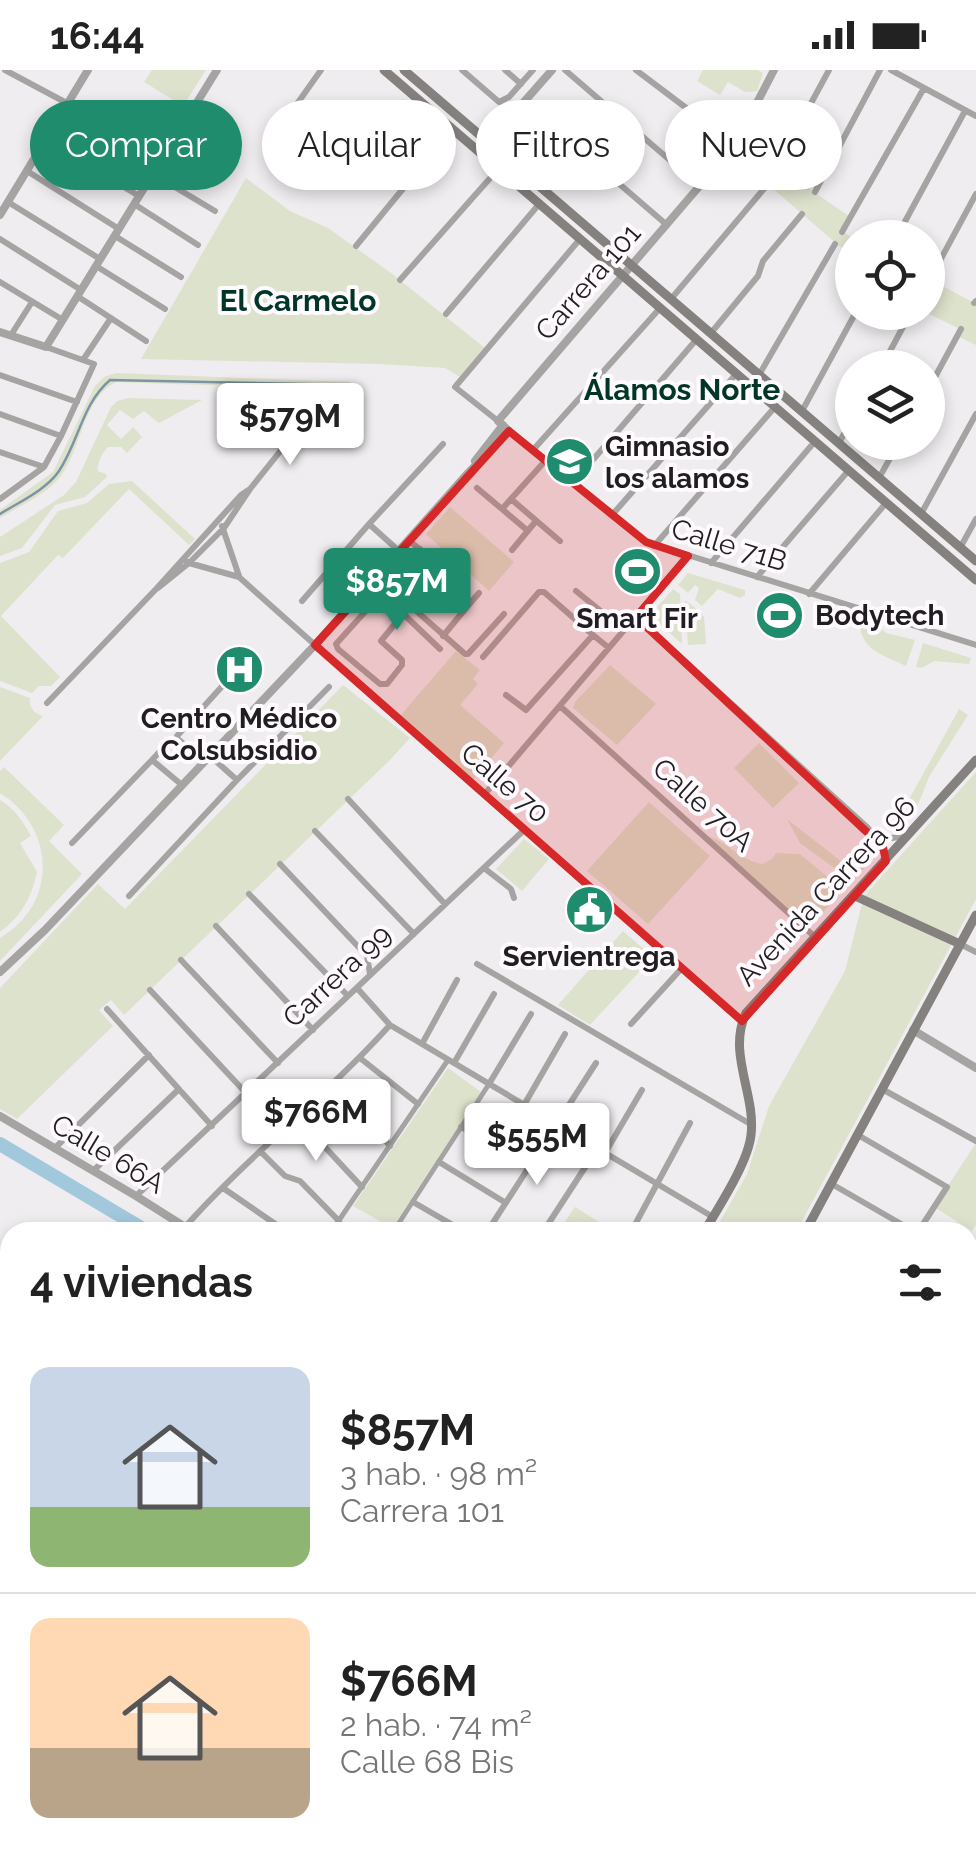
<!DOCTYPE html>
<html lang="es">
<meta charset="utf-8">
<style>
:root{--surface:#fff;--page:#f6f6f6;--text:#222;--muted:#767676;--line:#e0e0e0;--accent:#1f8d6d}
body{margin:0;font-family:Raleway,sans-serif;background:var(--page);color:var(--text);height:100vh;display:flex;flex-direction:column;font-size:38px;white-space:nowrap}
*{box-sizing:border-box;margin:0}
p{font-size:32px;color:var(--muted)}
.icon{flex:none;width:55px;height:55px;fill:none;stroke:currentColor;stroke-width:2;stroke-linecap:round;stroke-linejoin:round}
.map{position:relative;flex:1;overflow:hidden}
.panel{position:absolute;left:0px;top:1152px;width:978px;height:642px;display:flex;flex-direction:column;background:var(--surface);border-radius:30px 30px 0 0;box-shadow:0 5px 15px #0003}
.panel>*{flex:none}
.banner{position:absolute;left:30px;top:30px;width:918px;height:90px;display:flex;gap:20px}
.controls{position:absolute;left:835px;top:150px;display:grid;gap:20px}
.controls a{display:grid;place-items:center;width:110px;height:110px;border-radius:50%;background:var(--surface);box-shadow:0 5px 15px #0003;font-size:50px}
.price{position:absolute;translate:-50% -85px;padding:0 22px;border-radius:10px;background:#fff;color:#222;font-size:32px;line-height:65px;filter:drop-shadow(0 2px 5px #0008)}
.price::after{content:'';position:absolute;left:50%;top:60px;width:30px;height:22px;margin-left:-15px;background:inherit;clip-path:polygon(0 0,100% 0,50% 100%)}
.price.active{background:var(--accent);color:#fff}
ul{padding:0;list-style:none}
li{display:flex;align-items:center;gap:30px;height:250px;padding:0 30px}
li+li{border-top:2px solid var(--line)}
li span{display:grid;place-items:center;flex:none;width:280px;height:200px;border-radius:20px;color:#555}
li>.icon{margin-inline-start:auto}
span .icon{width:120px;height:120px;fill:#fffc;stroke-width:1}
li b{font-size:42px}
h2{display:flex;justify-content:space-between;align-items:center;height:120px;padding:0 30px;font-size:42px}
.pill{padding:0 35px;border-radius:45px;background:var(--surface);box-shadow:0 5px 15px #0003;font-size:35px;line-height:90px}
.pill.active{background:var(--accent);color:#fff}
.status{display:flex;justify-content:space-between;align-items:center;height:70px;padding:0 50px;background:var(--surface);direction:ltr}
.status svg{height:28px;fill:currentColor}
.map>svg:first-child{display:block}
</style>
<div class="status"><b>16:44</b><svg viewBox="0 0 49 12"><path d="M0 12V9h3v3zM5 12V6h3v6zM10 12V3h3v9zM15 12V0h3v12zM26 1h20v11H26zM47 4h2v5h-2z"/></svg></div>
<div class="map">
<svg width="976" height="1794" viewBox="0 0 976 1794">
<rect width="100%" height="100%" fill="#f0edf0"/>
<path fill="#dde2cc" d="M152,0H206L183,36L144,12Z
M703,0H758L763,3L757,21L745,22L728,12L720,25L697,11Z
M745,74L850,147L842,161L853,168L852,183L839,176L735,86Z
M246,108L290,141L328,158L391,203L485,278L460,307L445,298L380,294L141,289Z
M928,208L976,234V275L959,267L962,260L927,243Z
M116,303L350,312V320L116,312C82,329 82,379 60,407C46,425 19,436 0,448V440L53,402L95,316L104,307Z
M128,328L202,330L159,353L144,341L133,349L120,340L107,355L121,369L133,357L142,367L127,383L121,377H108C102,383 97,393 98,401L106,404L107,407L85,427L55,435L22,478L0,486V467L64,425L76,412L111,337L117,331Z
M132,411L195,469L189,475L129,419L63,488L58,485L1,546L60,607L51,616H39L32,623L0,611V493L29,482L58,441L87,433L109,414Z
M450,437L514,492L489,521L426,464Z
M688,503L745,520V525L740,528L718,519L702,536L695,530L699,518L695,515L688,523L678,515Z
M673,519L680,524L682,574L653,548V542Z
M685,530L703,544L702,545L704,546L706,574L688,575Z
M859,550L879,556L886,563L915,570L906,596C881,584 861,581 859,550Z
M923,573L971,588L969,594L934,591L922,598L916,597Z
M456,581L480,600L473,609L478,614L460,635L504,673L473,710L400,646Z
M610,595L656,634L617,675L573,638L575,632Z
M343,615L410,668L390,690L124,945L111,930L99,940L113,956L17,1049L0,1039V918L98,814L125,839Z
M0,617L30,628C29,638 34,643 43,646L0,691Z
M959,639L968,645L929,707L917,737L907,733Z
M759,673L799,713L773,738L734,698Z
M4,697L64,755L49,771L82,804L0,891V868C58,834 56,758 0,723V701Z
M976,702V829L796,1162H714L747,1104L769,1036L845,901L864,826Z
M0,730C14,738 23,751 31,766L20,773L37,802C31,828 22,846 0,862Z
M649,732L710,786L648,854L587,801Z
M787,749L851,799L870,779L876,783V786L852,811L800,773Z
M708,766C728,773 741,790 762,794L772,789L776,783L800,784L843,820L808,859Z
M524,769L549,789L522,821L496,799Z
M623,861L653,887L590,955L558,935Z
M448,998L481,1022L392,1158L353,1136Z
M976,1073V1155L972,1161L934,1137Z
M575,1137L615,1162H558Z"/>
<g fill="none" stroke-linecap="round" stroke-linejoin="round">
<path stroke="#7b95a4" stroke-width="2.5" d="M0,444C19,432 46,420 59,401C79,371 82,334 110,310L351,315"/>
<path stroke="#a2c8dc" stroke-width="14" d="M0,1074L148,1162
M968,1648L976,1653"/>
<path stroke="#a6a4a3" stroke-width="5" d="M331,1162L448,990
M393,1162L489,1014"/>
<path stroke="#a6a4a3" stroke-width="6" d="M5,0L164,85
M462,0L499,32L509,27L533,0
M505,0L521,14
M565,0L700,116
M636,0L734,74
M891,0L976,46
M524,32L667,155
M287,48L321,0
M45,70L139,126
M777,96L829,0
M27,101L119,159
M153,104L215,141
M815,122L880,0
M8,132L100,189
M134,134L198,175
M842,162L924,18
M115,166L181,207
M896,168L965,41
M0,169L81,220
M356,176L452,59
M96,196L165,239
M930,209L976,124
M400,210L499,98
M0,212L63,250
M77,226L146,271
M671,229L768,114
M974,233L976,231
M446,244L540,133
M711,263L758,206L763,191L802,144
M11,265L32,232
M83,290L111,248
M881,298L911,242
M0,305L77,332
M759,305L835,174
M928,320L961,259
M802,341L856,242
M0,344L61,366
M498,351L455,317L580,169
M509,361L646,472L976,575
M839,373L852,349
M533,380L661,237
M0,382L44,397
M879,408L899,372
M573,413L696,270
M477,418L502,439L546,390
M0,429L44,397L61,366L94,294L46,277
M511,429L560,471
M502,439L528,461
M921,444L976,344
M612,445L737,303
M222,456L239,506
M409,470L439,497L440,500L432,508L433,512L466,538L479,523
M654,476L775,337
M960,478L976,449
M420,479L387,515L465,584H468L504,544
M512,480L536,451
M399,481L369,454L443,374
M184,488L189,493L239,507L417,666L742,951
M711,493L811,376
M757,507L849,400
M371,513L440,579
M158,518L189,493L224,458L250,419L302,354
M576,521L624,560
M381,524L336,574L338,579L380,614H387L402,595V590L381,571L403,544
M809,524L886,433
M302,531L369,454
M636,547L868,758L883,777L885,787
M443,566L466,538
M483,587L539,522H544L593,565
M506,625L526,640L593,565L609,578
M47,633L157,518L241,425L250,419
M560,636L815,867
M209,685L237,710L329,617
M152,690L162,679
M203,691L178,669L177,666L226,612
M484,725L687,486
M348,729L445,834
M315,761L414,864
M873,761L892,768L904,766
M72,773L152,690L182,715
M280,794L367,886L370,904
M484,798L511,819L514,828
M249,824L348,926
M129,826L237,710
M216,856L313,960
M960,874L976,882
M181,890L278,993
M477,894L752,1055
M357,918L390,955L713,1147
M150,920L246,1023
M107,939L212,1056
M631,954L682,898
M422,974L457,910
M360,988L418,1034
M454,993L494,924
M489,1014L531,944
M330,1017L355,1045H363L367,1048L390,1076
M882,1019L976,1071
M524,1035L565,964
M297,1047L362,1117
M461,1057L529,1096
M858,1065L947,1117L918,1162
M54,1079L149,985
M260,1081L285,1106L300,1111L339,1151
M605,1083L642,1020
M439,1092L506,1133
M93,1101L179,1019
M830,1113L915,1162
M223,1118L287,1162
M136,1126L524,760
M413,1132L465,1162
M184,1158C248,1086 325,1027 390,955
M98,1162L105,1156L116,1162
M487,1162L596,993
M543,1162L597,1079
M631,1162L690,1053
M968,1193L976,1198
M968,1226L976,1212
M0,1252L10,1243
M968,1260L976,1265
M0,1299L10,1311
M968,1348L973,1339
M0,1372L10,1385
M968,1387L976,1392
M968,1423L976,1408
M0,1466L10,1459
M0,1506L10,1519
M968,1506L976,1511
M0,1568L10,1558
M968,1622L976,1608
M968,1669L976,1674
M487,1785L503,1794"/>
<path stroke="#a6a4a3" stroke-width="8" d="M480,82L552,0
M0,145L88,0
M0,262L46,277L217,0
M475,391L503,355
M0,902L45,860L315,575L468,403L509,361L498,351L727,84L748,50L774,0
M913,960L976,998
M0,1046L136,1126L193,1162
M0,1404L10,1395
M968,1624L976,1629"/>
<path stroke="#84817f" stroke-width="9" d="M384,0L976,510
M404,0L976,491
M855,826L960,874
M704,1162C718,1138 748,1093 751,1065C756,1024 727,983 746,943L976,690
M805,1162L976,845
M0,1604L10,1610
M0,1618L10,1624
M222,1785L230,1794
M247,1785L254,1794
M649,1794L652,1785"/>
</g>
<path fill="#d62828" fill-opacity="0.2" stroke="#d62828" stroke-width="8" stroke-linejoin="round" d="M509,361L646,472L688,486L636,547L883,777L886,791L742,951L315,575Z"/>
<defs>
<symbol id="school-disc" viewBox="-11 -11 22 22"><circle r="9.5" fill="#1f8d6d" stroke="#fefafe"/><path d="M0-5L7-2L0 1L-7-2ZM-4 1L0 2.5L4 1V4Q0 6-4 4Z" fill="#fff"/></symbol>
<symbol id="stadium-disc" viewBox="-11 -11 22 22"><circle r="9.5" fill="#1f8d6d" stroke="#fefafe"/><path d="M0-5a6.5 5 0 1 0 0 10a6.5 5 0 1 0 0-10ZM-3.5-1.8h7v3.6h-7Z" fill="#fff"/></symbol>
<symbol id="hospital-disc" viewBox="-11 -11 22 22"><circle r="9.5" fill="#1f8d6d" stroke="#fefafe"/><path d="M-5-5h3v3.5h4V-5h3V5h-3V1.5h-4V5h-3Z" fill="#fff"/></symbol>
<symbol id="civic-disc" viewBox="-11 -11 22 22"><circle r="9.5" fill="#1f8d6d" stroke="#fefafe"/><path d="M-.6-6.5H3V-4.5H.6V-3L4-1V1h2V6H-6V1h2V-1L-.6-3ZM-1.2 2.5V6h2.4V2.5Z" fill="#fff"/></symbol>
</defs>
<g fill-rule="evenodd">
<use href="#school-disc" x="542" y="364" width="55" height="55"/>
<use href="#stadium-disc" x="610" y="474" width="55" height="55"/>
<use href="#stadium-disc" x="752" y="518" width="55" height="55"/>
<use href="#hospital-disc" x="212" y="572" width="55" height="55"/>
<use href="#civic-disc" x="562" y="812" width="55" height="55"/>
</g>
<g text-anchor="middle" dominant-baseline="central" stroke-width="8" stroke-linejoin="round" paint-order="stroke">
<g font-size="28" fill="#201e20" stroke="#fefafe">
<text transform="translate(588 212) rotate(-49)">Carrera 101</text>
<text transform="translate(729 475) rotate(17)">Calle 71B</text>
<text transform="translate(505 713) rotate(41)">Calle 70</text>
<text transform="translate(703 735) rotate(42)">Calle 70A</text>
<text transform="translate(826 821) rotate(-47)">Avenida Carrera 96</text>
<text transform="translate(337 906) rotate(-43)">Carrera 99</text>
<text transform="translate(108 1084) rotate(31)">Calle 66A</text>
</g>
<g font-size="28" font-weight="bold" fill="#201e20" stroke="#fefafe">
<text x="605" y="376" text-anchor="start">Gimnasio<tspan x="605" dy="32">los alamos</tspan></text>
<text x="815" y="545" text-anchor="start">Bodytech</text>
<text x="637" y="548">Smart Fir</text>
<text x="239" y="648">Centro Médico<tspan x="239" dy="32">Colsubsidio</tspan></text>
<text x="589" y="886">Servientrega</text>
</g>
<g font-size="30" font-weight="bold" fill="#003626" stroke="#fefafe">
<text x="298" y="230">El Carmelo</text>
<text x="682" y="319">Álamos Norte</text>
</g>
</g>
</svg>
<div class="controls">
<a><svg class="icon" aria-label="locate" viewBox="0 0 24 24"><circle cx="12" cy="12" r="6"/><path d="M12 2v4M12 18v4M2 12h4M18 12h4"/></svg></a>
<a><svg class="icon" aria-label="layers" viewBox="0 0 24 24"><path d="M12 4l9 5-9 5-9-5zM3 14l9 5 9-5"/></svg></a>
</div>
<b class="price" style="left:290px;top:398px">$579M</b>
<b class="price active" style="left:397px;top:563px">$857M</b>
<b class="price" style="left:316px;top:1094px">$766M</b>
<b class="price" style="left:537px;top:1118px">$555M</b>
<div class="banner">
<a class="pill active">Comprar</a>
<a class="pill">Alquilar</a>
<a class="pill">Filtros</a>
<a class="pill">Nuevo</a>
</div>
<section class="panel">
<h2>4 viviendas<svg class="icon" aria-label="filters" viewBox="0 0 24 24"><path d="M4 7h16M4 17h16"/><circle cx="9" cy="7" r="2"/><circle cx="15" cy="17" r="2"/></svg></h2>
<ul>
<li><span style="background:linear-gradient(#c9d6e8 70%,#8fb573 0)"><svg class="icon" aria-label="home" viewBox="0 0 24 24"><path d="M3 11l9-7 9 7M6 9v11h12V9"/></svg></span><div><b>$857M</b><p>3 hab. · 98 m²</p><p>Carrera 101</p></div></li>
<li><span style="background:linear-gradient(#ffd9b3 65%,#b9a48a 0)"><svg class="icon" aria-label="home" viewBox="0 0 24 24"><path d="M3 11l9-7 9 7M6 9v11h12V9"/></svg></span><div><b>$766M</b><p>2 hab. · 74 m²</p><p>Calle 68 Bis</p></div></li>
</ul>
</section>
</div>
